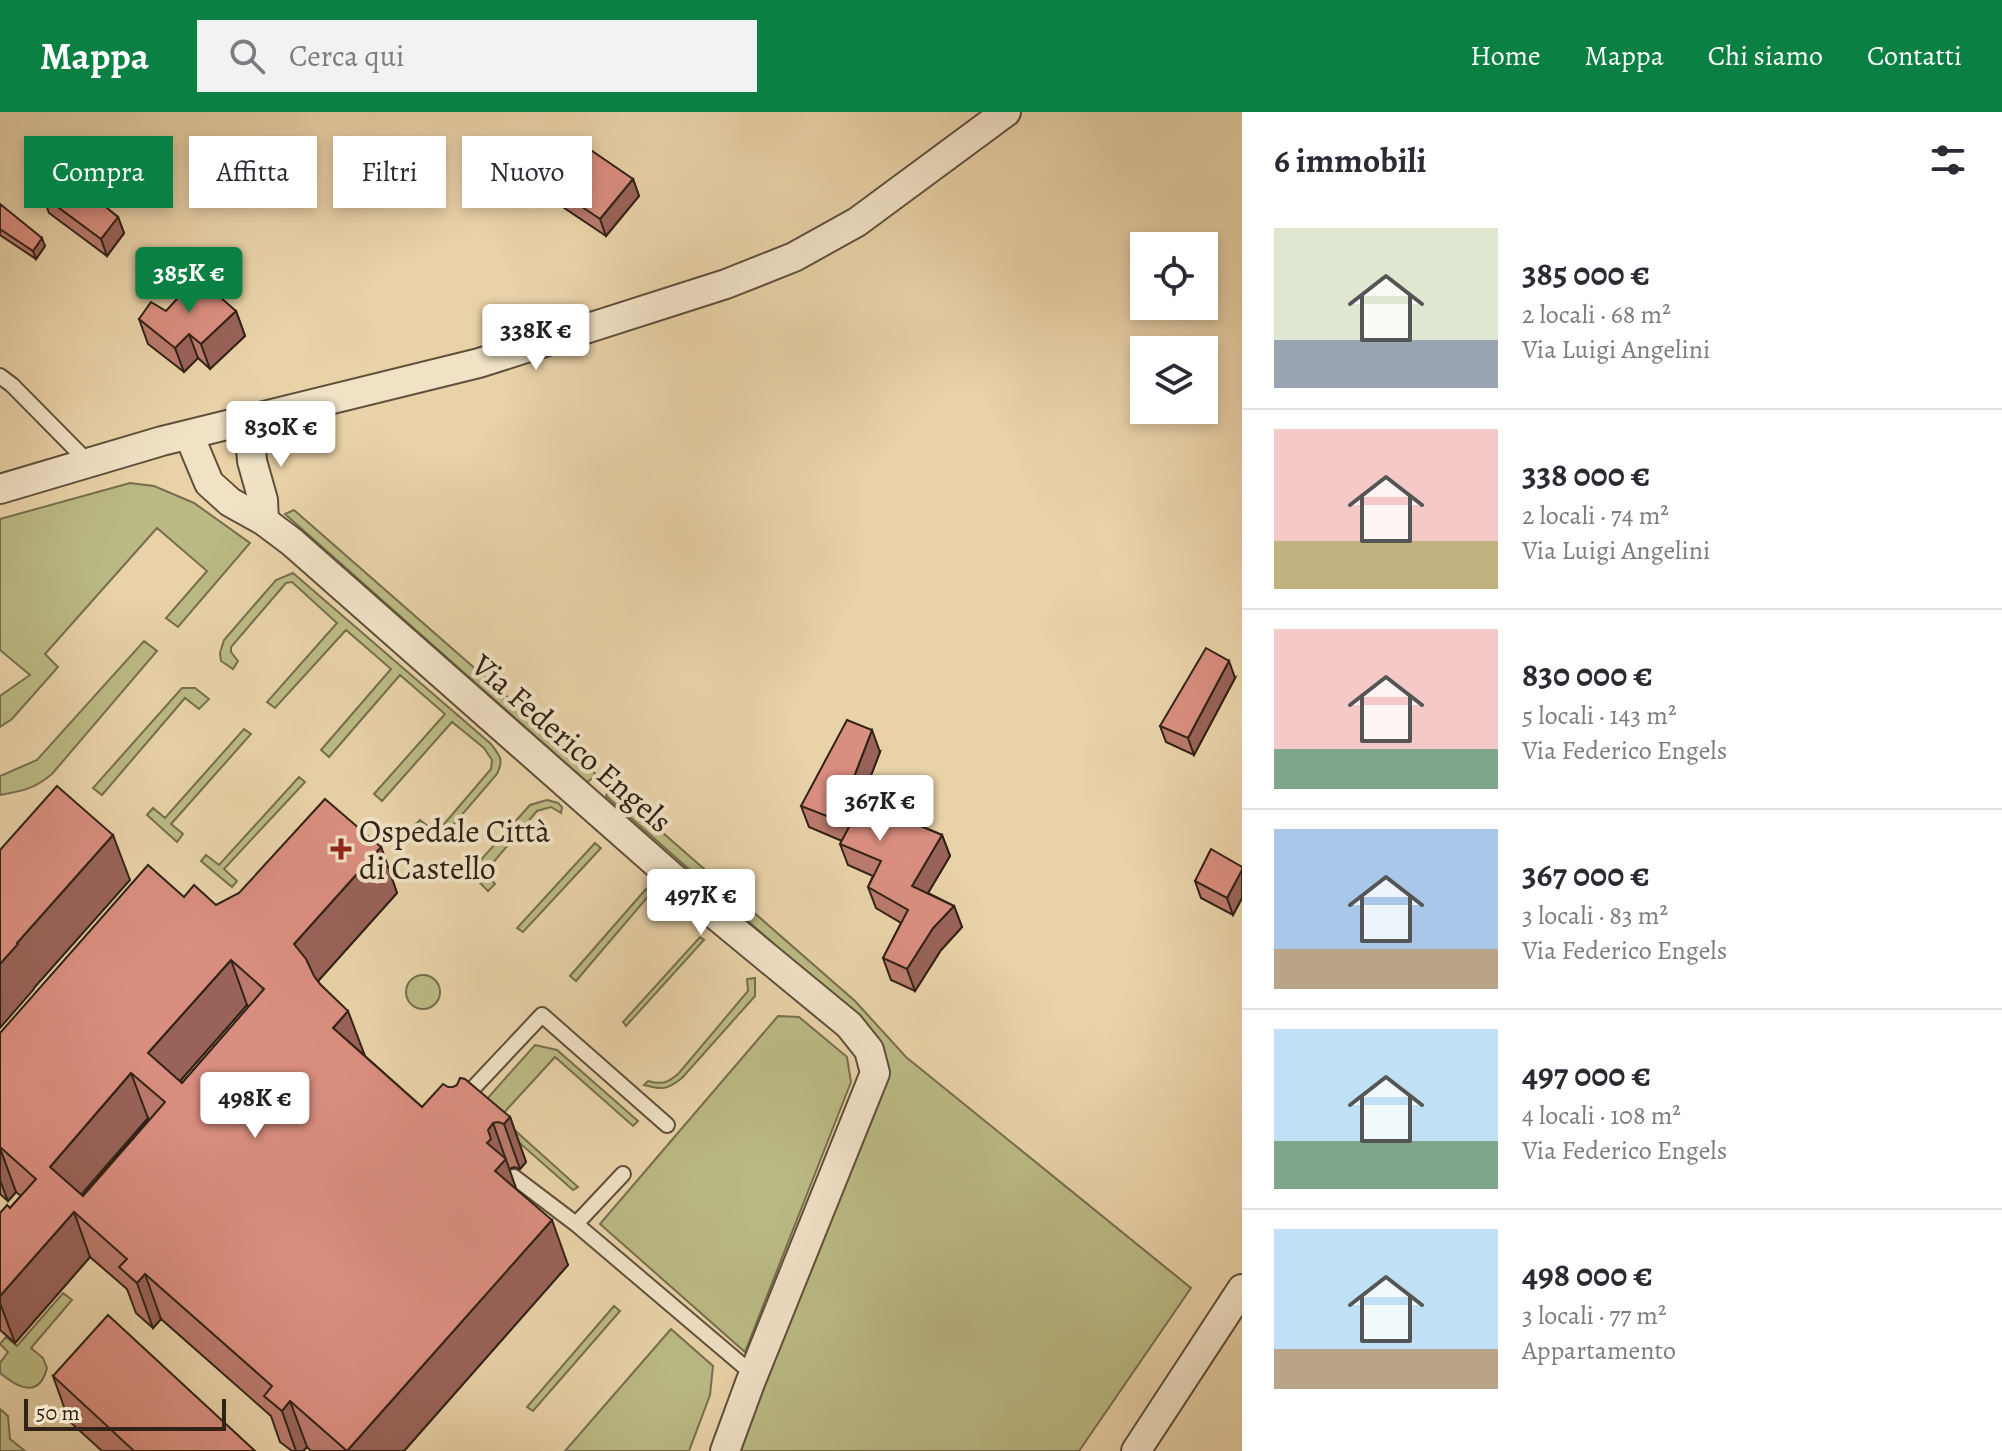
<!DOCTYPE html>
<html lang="it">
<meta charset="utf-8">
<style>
:root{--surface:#fff;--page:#f2f2f3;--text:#2b2b33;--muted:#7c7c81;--line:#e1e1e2;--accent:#0b8043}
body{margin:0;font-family:Alegreya,serif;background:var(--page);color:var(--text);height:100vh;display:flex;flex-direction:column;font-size:30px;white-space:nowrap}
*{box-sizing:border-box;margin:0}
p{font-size:26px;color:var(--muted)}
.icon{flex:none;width:44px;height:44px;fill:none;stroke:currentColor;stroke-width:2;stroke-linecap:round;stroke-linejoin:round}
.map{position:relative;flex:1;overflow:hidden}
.drawer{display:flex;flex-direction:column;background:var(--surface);width:760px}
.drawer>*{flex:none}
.hud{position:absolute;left:24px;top:24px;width:760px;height:72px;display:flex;gap:16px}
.tools{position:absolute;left:1130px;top:120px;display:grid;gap:16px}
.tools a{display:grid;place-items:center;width:88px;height:88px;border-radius:0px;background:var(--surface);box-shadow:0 4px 12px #0003;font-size:40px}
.scale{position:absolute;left:24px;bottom:20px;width:202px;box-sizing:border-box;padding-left:8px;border:4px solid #312317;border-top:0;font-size:22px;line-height:28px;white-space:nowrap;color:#312317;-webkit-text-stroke:6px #f1e2c6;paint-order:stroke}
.price{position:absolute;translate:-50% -68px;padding:0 18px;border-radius:8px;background:#fff;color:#222;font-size:26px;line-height:52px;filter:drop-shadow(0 2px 4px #0008)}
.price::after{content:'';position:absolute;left:50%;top:48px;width:24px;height:18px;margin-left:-12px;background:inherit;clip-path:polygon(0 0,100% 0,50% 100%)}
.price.current{background:var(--accent);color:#fff}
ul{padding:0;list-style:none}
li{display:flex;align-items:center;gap:24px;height:200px;padding:0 32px}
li+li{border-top:2px solid var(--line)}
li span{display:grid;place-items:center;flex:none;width:224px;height:160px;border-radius:0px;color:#555}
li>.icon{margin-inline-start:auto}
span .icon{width:96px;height:96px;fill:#fffc;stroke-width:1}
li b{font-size:34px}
h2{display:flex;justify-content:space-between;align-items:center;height:96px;padding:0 32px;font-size:34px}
.chip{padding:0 28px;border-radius:0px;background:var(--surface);box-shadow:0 4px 12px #0003;font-size:28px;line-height:72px}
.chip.current{background:var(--accent);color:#fff}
header{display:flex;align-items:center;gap:48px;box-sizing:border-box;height:112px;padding:0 40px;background:var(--accent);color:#fff}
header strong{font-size:38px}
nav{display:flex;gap:44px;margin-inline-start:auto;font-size:28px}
.search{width:560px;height:72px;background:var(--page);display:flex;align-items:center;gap:20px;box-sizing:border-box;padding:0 28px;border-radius:0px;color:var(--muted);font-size:30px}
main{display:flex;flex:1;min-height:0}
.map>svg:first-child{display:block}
</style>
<header>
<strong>Mappa</strong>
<div class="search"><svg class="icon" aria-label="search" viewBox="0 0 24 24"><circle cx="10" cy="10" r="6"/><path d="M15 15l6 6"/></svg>Cerca qui</div>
<nav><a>Home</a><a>Mappa</a><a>Chi siamo</a><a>Contatti</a></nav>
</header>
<main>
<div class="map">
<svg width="1242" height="1339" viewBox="0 0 1242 1339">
<rect width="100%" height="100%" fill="#e9d2a8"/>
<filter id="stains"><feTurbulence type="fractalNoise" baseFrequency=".0025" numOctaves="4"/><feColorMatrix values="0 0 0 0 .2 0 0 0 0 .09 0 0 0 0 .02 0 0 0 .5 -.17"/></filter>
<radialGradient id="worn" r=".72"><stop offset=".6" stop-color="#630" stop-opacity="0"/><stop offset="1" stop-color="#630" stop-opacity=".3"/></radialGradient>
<path fill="#bbba84" stroke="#766e4e" stroke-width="2" d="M130,371L154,374L194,391L250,431L178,515L166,506L207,459L157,416L45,542L58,555L12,607L0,615V584L30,563L0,538V407Z
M294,398L855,889L906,945L1191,1176L1079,1339H738L888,965C885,938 882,933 865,912L606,684L609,677L596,664L587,670L285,402Z
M293,461L491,632C500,644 504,647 497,662L442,726C429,730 423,722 413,715L420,708L433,718H439L491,657L492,648L484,636L452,610L382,689L374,682L445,602L400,563L329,645L321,638L391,557L346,518L275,596L267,590L337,511L292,470L286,471L231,535V540L238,549L233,557L221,549L220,541L224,528L276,468Z
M144,529L157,539L52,662C34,677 23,679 0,683V664L37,648Z
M182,576H195L209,587L199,597L185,586L102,683L93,676Z
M244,617L251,622L171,712L183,722L177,730L147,703L153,696L165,706Z
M299,665L305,670L224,757L237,769L232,775L201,749L206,743L219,753Z
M547,688L558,691L562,695L561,701L551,695L537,699L485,760L495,772L488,779L479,770L474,760L478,751L530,693Z
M595,731L601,736L523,820L517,816Z
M646,777L651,781L576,869L570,864Z
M700,825L704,828L626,914L623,910Z
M406 880a17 17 0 1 1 34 0a17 17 0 1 1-34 0Z
M755,866V884L682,966C667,978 662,978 644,973L648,969C662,973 668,971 679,961L748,879L747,867Z
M778,904L799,905L847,945L851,970L745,1240L600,1112Z
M535,933L557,938L638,1009L633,1014L555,945L500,1005L578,1075L573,1078L489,1004L486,988Z
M63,1181L72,1188L31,1236L43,1246L47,1256C39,1287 18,1276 0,1261V1251L8,1240L0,1232L6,1225L17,1234Z
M614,1194L620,1199L533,1299L527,1295Z
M671,1217L713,1254L710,1283L689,1339H565Z
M0,1297L8,1304L10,1327L25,1339H0Z"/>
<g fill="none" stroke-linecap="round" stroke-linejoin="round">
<defs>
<path id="service" d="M0,264L12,273L89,351
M463,987L542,903L667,1013
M514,1065L576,1112L754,1263
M576,1112L623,1062"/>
<path id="minor" d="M249,308L252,349L263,388L264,409
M189,323L209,371L230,390L264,409L292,430L713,801L849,913L869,938L875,961L750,1271L725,1339
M0,377L162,329L479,251L726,172L794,145L857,110L1006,0
M1136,1339L1242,1177"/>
</defs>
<use href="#service" stroke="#5f4f3b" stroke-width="18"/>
<use href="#minor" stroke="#5f4f3b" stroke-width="32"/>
<use href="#service" stroke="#f1e2c6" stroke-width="14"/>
<use href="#minor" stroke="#f1e2c6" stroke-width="28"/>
</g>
<path fill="#bb7a6d" stroke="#312317" stroke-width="2" fill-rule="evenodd" d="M633,67L639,84L606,124L557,91L551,74Z
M43,84L118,105L124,121L107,144L49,101Z
M0,92L45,134L36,147L0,123Z
M166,199H236L245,224L210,257L198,246L184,260L148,232L139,207Z
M1235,566L1194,643L1166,630L1160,614Z
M880,640L861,689L942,723L950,744L928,781L954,794L962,815L941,838L915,879L891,868L883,846L901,811L876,796L868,775L873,764L848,753L840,732L842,729L809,715L801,694Z
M381,735L397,781L318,869L365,944L422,995L448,975L510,1005L526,1050L520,1057L514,1055L509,1057L516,1077L568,1153L404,1339H311L307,1335L303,1339H292L280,1330L271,1304L161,1207L153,1216L136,1201L127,1177L90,1145L15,1231L0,1218V1101L10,1096L21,1084L16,1080L8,1089L0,1082V921L184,785L216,793ZM247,893L249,895L182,971L180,969ZM148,1006L149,1008L83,1084L81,1083Z
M1242,755V786L1233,803L1201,786L1195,769Z
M53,1264L255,1339H102L69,1309Z"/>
<path fill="#996359" stroke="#312317" stroke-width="2" d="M633,67L639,84L606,124L600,107Z
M118,105L124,121L107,144L101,127Z
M42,126L45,134L36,147L33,139Z
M236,199L245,224L210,257L201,232Z
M189,222L198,246L184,260L175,236Z
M1229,549L1235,566L1194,643L1188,626Z
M872,618L880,640L855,705L847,683Z
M113,723L130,768L34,876V877L0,916V852L17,831Z
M942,723L950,744L919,796L912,774Z
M381,735L397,781L310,878L294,832Z
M1242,758V786L1233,803L1227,786Z
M954,794L962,815L941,838L915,879L907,857L933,816Z
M231,848L247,893L165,986L148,941Z
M348,899L365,944L333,916Z
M131,961L148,1006L66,1100L50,1055Z
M510,1005L526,1050L520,1057L504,1012Z
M493,1011L522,1093L495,1059L487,1031L488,1018Z
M0,1036L16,1080L8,1089L0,1068Z
M74,1100L90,1145L15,1231L0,1191V1184Z
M552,1108L568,1153L404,1339H347Z
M145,1162L161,1207L153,1216L137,1171Z
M290,1289L307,1335L303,1339H296L282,1299Z"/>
<path fill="#da8e7f" stroke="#312317" stroke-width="2" fill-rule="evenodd" d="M579,30L633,67L600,107L551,74Z
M63,60L118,105L101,127L43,84Z
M0,92L42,126L33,139L0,117Z
M197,165L236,199L201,232L189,222L175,236L139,207L151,190L166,199Z
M1206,536L1229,549L1188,626L1160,614Z
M847,608L872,618L847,683L942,723L912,774L954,794L933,816L907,857L883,846L908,798L868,775L881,749L840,732L850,713L801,694Z
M57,674L113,723L17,831L18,832L0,852V738Z
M325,687L381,735L294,832L306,847L314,864L320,872L348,899L333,916L422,995L443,972L448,975H453L457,973L460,966L465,967L510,1005L504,1012L498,1010L493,1011L488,1018L491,1027L487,1031L506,1047L495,1059L552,1108L347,1339L290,1289L282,1299L264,1284L272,1274L145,1162L137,1171L119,1155L127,1147L74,1100L0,1184V1101L7,1093L10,1096L36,1067L0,1035V921L148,753L184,785L194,773L216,793L239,781ZM231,848L264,877L182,971L148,941ZM131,961L165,990L83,1084L50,1055Z
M1211,737L1242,755V758L1227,786L1195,769Z
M108,1203L255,1339H134L53,1264Z"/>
<path fill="#8f2418" stroke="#f1e2c6" stroke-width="3" d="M337 725h8v8h8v8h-8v8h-8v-8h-8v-8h8z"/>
<g text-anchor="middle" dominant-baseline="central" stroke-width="8" stroke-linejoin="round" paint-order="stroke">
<g font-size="32" fill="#312317" stroke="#f1e2c6">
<text transform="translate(572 631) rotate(41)">Via Federico Engels</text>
</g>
<g font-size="32" fill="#312317" stroke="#f1e2c6" text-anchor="start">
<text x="359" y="719">Ospedale Città<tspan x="359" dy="37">di Castello</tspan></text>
</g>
</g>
<rect width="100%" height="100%" filter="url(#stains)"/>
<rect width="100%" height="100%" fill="url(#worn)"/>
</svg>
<div class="tools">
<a><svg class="icon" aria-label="locate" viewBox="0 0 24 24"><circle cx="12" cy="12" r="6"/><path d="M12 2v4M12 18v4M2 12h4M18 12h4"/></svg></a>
<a><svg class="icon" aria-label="layers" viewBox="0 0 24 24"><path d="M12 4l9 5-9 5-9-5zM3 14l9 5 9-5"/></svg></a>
</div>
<div class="scale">50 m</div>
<b class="price current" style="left:189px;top:203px">385K €</b>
<b class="price" style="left:536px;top:260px">338K €</b>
<b class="price" style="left:281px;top:357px">830K €</b>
<b class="price" style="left:880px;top:731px">367K €</b>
<b class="price" style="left:701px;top:825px">497K €</b>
<b class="price" style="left:255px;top:1028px">498K €</b>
<div class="hud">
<a class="chip current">Compra</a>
<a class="chip">Affitta</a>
<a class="chip">Filtri</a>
<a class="chip">Nuovo</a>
</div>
</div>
<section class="drawer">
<h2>6 immobili<svg class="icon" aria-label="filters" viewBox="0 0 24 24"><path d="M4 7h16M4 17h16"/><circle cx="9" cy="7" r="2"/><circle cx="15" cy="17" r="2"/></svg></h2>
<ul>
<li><span style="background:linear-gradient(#dfe7d0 70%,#9aa5b1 0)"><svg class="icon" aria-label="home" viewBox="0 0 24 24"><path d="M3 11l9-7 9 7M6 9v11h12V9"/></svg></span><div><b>385 000 €</b><p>2 locali · 68 m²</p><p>Via Luigi Angelini</p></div></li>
<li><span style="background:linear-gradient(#f6c9c9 70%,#c2b280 0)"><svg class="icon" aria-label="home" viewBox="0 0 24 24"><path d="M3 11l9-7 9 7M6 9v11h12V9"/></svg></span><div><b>338 000 €</b><p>2 locali · 74 m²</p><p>Via Luigi Angelini</p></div></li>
<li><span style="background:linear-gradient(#f6c9c9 75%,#7fa58c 0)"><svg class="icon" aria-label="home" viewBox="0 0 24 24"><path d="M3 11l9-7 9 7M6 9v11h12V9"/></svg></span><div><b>830 000 €</b><p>5 locali · 143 m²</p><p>Via Federico Engels</p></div></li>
<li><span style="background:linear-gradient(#a9c7e8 75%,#b9a48a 0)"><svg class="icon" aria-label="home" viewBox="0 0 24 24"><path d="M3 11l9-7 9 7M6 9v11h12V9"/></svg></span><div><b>367 000 €</b><p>3 locali · 83 m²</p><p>Via Federico Engels</p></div></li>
<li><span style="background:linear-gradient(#bfe0f5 70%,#7fa58c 0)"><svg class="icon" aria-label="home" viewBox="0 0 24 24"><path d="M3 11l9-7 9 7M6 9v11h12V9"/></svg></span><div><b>497 000 €</b><p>4 locali · 108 m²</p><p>Via Federico Engels</p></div></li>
<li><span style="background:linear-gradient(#bfe0f5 75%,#b9a48a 0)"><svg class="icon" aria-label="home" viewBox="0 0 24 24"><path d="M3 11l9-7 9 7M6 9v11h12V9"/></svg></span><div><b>498 000 €</b><p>3 locali · 77 m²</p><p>Appartamento</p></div></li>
</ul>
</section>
</main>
